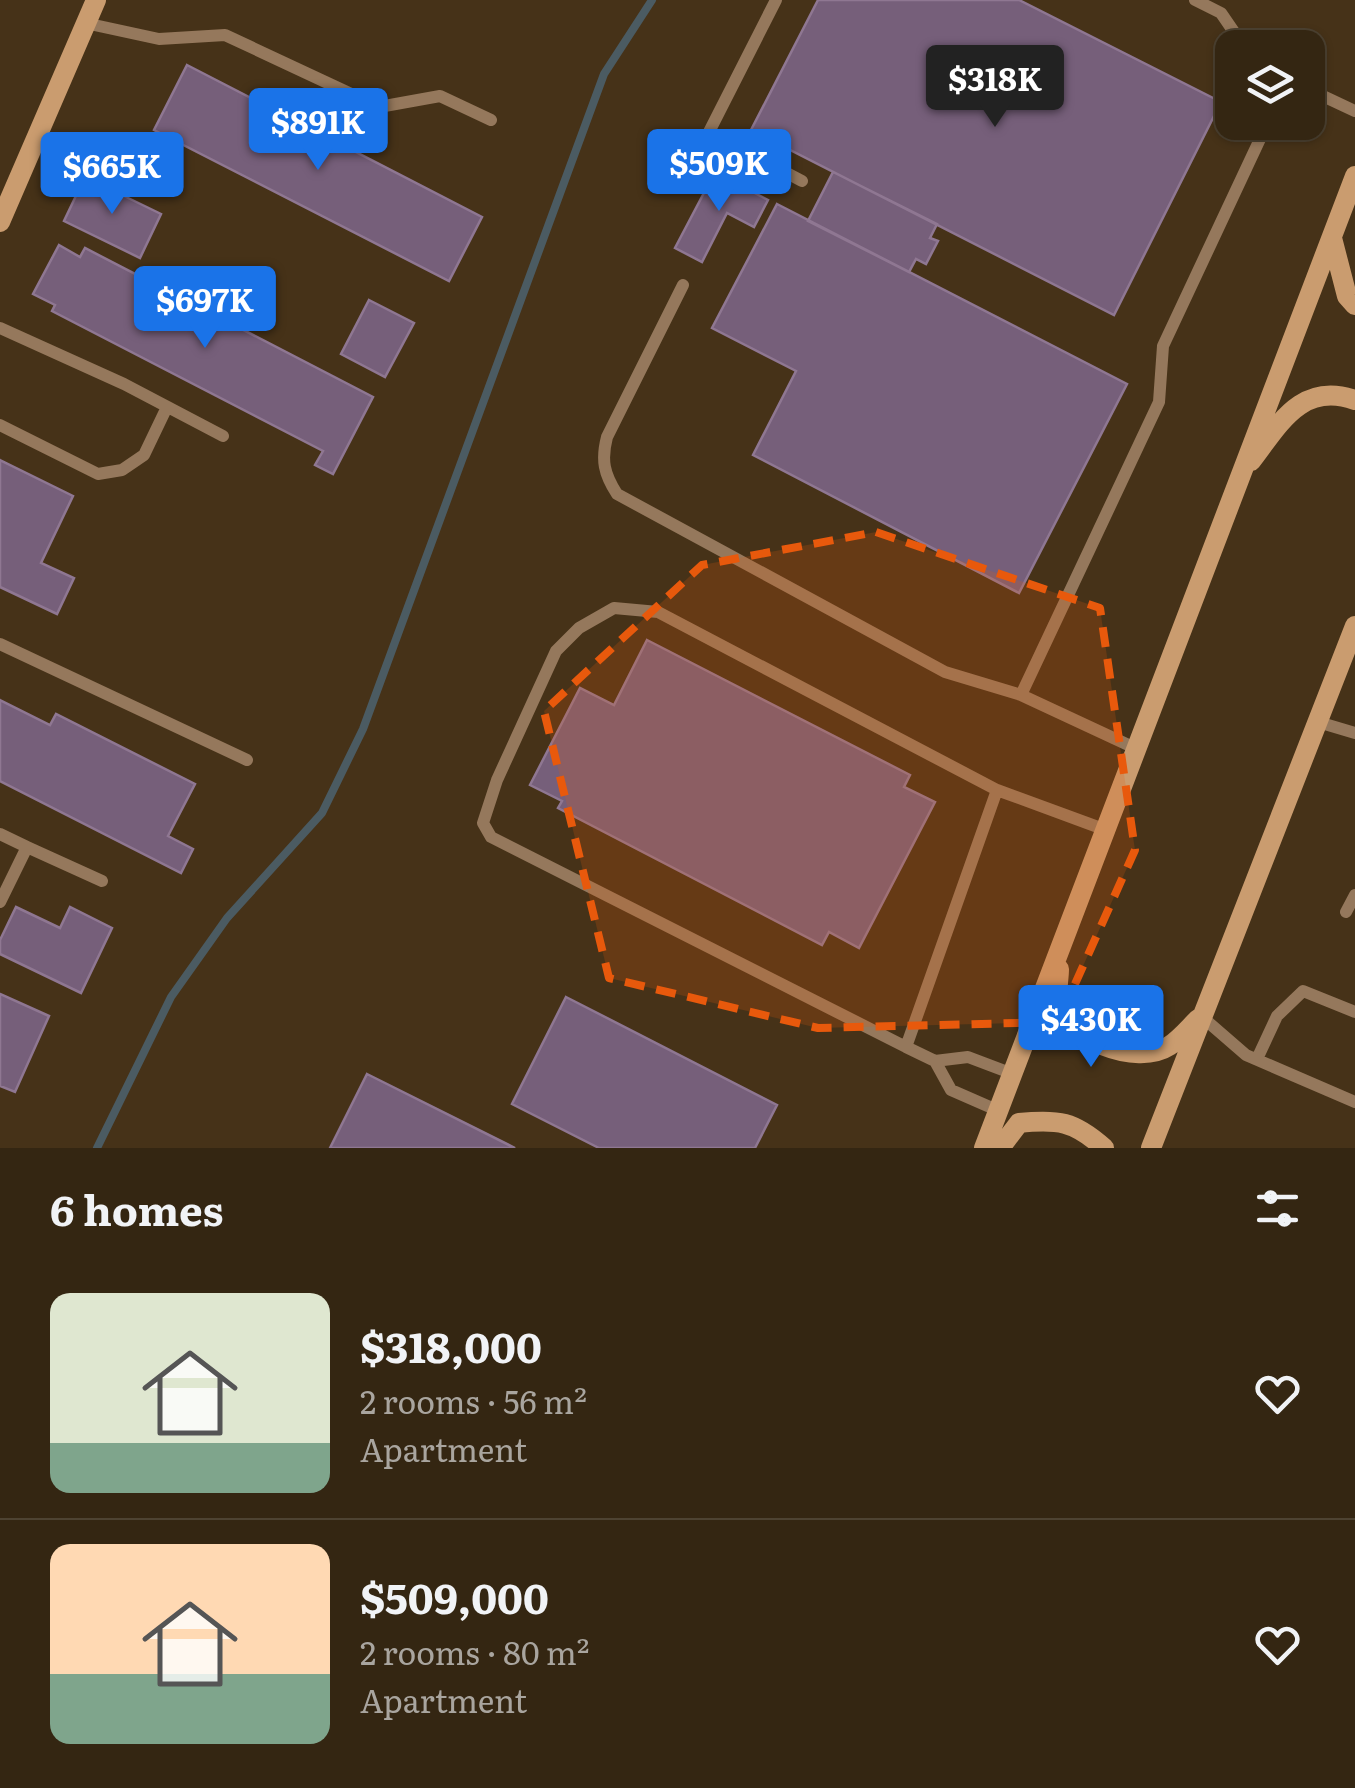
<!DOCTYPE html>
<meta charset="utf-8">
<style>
:root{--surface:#342612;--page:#3c2e1b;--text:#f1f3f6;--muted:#a9a59f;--line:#4e4332;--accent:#1a73e8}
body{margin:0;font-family:Literata,serif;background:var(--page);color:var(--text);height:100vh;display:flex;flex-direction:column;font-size:38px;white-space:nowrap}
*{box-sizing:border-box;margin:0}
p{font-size:32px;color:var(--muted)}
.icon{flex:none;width:55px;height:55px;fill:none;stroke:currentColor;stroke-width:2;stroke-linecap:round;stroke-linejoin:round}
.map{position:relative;height:1148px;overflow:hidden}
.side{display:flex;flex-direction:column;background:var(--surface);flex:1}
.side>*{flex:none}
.fabs{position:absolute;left:1215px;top:30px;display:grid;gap:20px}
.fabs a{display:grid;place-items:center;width:110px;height:110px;border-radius:20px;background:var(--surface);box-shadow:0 2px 8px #0004,0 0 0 2px var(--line);font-size:50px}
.price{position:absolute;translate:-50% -85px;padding:0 22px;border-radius:10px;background:var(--accent);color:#fff;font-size:32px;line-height:65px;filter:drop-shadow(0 2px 5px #0008)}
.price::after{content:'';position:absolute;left:50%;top:60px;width:30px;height:22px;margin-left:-15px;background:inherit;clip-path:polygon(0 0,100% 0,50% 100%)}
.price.selected{background:#222;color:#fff}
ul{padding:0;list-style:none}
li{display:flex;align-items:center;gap:30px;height:250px;padding:0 50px}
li+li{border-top:2px solid var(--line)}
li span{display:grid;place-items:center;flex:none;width:280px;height:200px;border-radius:20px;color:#555}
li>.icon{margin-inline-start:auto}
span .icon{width:120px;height:120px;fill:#fffc;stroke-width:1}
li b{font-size:42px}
h2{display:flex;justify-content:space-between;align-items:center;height:120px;padding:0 50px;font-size:42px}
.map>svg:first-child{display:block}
</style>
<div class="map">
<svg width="1355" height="1148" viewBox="0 0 1355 1148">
<rect width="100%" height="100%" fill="#463218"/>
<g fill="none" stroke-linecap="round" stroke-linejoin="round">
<path stroke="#4b5b62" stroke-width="8" d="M97,1148L171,997L227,918L322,813L363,729L604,74L652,0"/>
</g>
<path fill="#765f7a" stroke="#8f7792" stroke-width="2.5" d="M818,0H1019L1221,102L1114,315L751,130Z
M187,65L482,217L449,281L154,130Z
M715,172L768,200L754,227L727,213L702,262L675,248Z
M833,172L937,224L930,238L938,241L926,264L916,259L909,272L808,221Z
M85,177L161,214L140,258L64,221Z
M777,204L1127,384L1019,593L753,455L796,371L712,328Z
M59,245L80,257L85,248L373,397L333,474L315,465L323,451L52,311L55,305L33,294Z
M369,300L414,323L385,377L341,354Z
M0,460L73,496L41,563L74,578L57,614L0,587Z
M647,640L910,775L904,787L935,802L859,948L829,932L822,945L558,808L562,801L530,785L580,688L614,705Z
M0,700L50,725L56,714L195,784L168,836L193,849L181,873L0,781Z
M16,907L60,928L70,907L112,928L81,993L0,954V940Z
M0,994L49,1016L15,1092L0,1086Z
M566,997L777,1105L755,1148H599L512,1104Z
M367,1074L515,1148H330Z"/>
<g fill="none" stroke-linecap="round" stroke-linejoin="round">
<path stroke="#95785c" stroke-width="12" d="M776,0L709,132L802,181
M1195,0L1221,13L1245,48
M85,23L159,39L225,35L379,107L440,96L491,120
M1308,89L1355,111
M683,285L607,437C601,460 604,474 617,494L945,672L1021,695L1137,749
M0,328L124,384L223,436
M0,425L98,474L122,470L144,455L167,407
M0,644L247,760
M1021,695L1159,402L1163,346L1268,122
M1318,722L1355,733
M0,834L27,847L0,902
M27,847L102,881
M1346,912L1355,895
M1201,1016L1246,1055L1355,1102
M906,1047L491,837L483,823L497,780L556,651L579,628L614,608L658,612L997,790
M1257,1059L1277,1016L1303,991L1355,1012
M935,1061L906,1047L997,790L1106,830
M999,1111L951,1090L935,1061L968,1057L1013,1074"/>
<path stroke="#ca9c6f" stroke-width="20" d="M0,222L96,0
M1332,238L1347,296L1355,305
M1251,461C1279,425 1301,381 1355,400
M1059,969C1059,979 1056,991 1058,1001C1064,1039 1137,1067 1169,1046C1179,1040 1189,1028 1198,1019
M984,1148L1355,176
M1000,1148L1019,1123C1058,1119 1074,1121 1104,1148
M1151,1148L1355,626"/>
</g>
<path fill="#e8590c" fill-opacity="0.2" stroke="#e8590c" stroke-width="8" stroke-dasharray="20 12" stroke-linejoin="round" d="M876,532L1100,608L1135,850L1058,1022L818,1028L609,978L544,711L702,565Z"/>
</svg>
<div class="fabs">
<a><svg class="icon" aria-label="layers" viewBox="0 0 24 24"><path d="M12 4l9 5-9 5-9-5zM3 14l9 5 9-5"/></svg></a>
</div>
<b class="price selected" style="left:995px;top:130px">$318K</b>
<b class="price" style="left:318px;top:173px">$891K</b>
<b class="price" style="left:719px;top:214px">$509K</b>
<b class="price" style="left:112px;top:217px">$665K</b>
<b class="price" style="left:205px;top:351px">$697K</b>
<b class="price" style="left:1091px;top:1070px">$430K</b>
</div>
<section class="side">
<h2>6 homes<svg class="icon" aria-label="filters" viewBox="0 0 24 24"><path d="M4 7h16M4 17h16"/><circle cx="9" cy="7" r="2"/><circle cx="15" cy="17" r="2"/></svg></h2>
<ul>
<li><span style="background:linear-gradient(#dfe7d0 75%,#7fa58c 0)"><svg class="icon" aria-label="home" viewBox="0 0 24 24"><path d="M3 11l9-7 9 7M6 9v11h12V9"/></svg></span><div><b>$318,000</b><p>2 rooms · 56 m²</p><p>Apartment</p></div><svg class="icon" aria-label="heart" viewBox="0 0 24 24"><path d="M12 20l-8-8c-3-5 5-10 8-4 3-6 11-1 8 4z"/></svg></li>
<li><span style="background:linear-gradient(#ffd9b3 65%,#7fa58c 0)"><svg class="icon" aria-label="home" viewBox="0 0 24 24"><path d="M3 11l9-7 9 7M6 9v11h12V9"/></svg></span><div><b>$509,000</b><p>2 rooms · 80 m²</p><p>Apartment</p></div><svg class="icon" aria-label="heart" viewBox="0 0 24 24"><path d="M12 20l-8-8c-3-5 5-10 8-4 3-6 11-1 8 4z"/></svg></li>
</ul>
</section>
